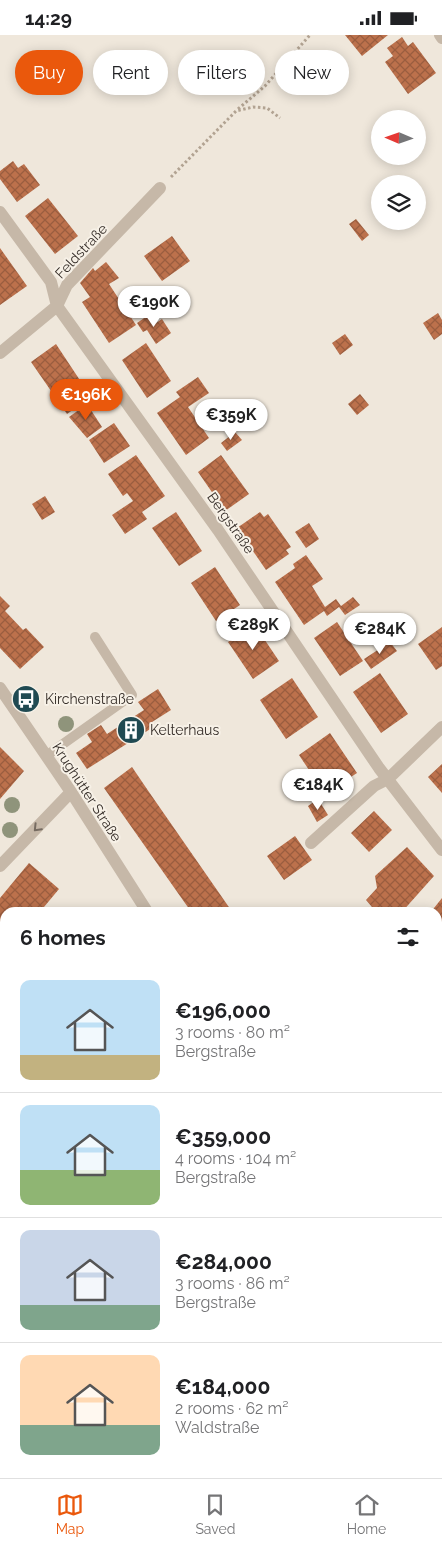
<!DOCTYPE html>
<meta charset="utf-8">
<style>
:root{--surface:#fff;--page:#f2f2f2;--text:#202124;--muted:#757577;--line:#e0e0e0;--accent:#ea580c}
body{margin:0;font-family:Raleway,sans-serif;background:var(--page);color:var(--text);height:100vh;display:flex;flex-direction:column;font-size:19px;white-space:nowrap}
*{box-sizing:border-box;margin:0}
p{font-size:16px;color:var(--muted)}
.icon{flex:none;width:28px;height:28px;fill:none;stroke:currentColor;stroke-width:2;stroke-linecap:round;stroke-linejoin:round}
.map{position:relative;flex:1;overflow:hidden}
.drawer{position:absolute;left:0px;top:872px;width:442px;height:571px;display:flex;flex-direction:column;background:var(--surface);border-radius:15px 15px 0 0;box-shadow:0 2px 12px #0003}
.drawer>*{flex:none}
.top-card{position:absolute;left:15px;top:15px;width:412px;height:45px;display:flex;gap:10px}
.needle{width:32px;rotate:272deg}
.fabs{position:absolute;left:371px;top:75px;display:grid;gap:10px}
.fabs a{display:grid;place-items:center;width:55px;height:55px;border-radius:50%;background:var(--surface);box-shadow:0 2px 12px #0003;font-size:25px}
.price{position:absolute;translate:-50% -42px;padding:0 11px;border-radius:18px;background:#fff;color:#222;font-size:16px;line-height:32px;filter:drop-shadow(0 1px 2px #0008)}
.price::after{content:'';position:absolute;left:50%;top:30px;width:15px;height:11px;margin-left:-8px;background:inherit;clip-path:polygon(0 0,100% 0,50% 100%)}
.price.on{background:var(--accent);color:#fff}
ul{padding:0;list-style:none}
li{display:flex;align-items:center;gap:15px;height:125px;padding:0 20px}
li+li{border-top:1px solid var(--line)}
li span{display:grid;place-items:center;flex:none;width:140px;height:100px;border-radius:10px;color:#555}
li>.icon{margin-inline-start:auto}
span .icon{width:60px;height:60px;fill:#fffc;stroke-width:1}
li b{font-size:21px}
h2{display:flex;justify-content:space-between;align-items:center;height:60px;padding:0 20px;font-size:21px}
.pill{padding:0 18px;border-radius:22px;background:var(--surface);box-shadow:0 2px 12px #0003;font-size:18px;line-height:45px}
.pill.on{background:var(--accent);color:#fff}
.status{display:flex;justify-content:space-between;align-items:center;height:35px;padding:0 25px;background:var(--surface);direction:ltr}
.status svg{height:14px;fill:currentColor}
.menu{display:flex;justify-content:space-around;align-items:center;height:70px;border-top:1px solid var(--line);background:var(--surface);font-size:14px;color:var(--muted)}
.menu a{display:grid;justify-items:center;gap:2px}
.menu .on{color:var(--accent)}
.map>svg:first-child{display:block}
</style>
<div class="status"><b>14:29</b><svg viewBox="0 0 49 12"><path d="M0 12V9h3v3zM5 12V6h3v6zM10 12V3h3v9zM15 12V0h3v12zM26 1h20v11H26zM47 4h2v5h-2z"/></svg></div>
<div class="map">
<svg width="442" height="1443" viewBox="0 0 442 1443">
<defs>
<pattern id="garden-furrows" width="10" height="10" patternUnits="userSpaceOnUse" patternTransform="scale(1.25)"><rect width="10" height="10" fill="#afbd9c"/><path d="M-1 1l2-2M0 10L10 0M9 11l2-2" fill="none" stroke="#8f9a7f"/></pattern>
<pattern id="building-cross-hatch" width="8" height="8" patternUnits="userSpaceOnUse" patternTransform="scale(1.25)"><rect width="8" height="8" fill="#bc714c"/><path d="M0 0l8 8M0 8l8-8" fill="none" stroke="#9a5d3f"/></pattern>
</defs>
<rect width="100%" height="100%" fill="#efe7db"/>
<path fill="url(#garden-furrows)" d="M5,1057V1439H129L135,1443H0V1063Z"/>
<path fill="url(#building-cross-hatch)" d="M345,0H388L362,21Z
M402,2L408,11L413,7L436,38L408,59L385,27L393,21L387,13Z
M13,126L18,133L24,129L40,150L17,167L0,144V136Z
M48,163L78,201L55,219L25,181Z
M356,184L369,200L362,206L349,189Z
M172,201L190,226L162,246L144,221Z
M0,213L27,251L0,270Z
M106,227L119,243L109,249L136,290L109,308L82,267L90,262L80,248L93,233L95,236Z
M438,278L442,285V299L434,305L423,288Z
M150,279L156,288L162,284L171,298L156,309L147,295L143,297L137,288Z
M345,299L353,310L340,320L332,308Z
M146,308L171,346L147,363L122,325Z
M56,309L91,362L67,379L31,327Z
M198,342L209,358L188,372L209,403L186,420L157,378L180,362L176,357Z
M360,359L369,370L357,380L348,369Z
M87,369L102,392L87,403L69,382Z
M114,388L130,411L104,428L89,405Z
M235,397L242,405L227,416L221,408Z
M136,420L165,461L142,477L147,484L125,499L112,480L133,466L127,458L123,461L108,439Z
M221,420L249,459L225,476L198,437Z
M45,461L55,477L42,485L32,469Z
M176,477L202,516L179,531L152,493Z
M260,477L264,482L268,479L291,512L286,515L289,519L266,535L237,493Z
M309,488L319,504L306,513L295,497Z
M306,520L323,544L312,551L325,572L336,564L341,571L353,562L360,570L345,580L339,572L327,581L324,576L304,590L275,547L295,533L293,529Z
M215,532L240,570L216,586L191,548Z
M0,561L10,571L5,576L23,595L26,593L44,612L20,634L0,613Z
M337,587L363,626L340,641L314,603Z
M254,589L279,626L253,644L228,607Z
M442,592V631L436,635L418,609Z
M390,607L397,616L371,634L364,624Z
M380,638L408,679L381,698L353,657Z
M292,643L318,682L286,704L260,665Z
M158,654L171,675L152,687L155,691L87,734L76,718L92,707L87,699L101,690L107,699L144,675L138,667Z
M330,698L357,738L325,759L299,720Z
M0,712L24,736L0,764Z
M442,729V758L428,742Z
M132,732L149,757L233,878H192L104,753Z
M318,764L328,780L317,787L308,771Z
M374,776L392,795L369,817L351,798Z
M295,801L312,825L284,845L267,821Z
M407,812L434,841L401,878H377L366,865L377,853L375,841Z
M29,828L59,854L39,878H5V897L0,893V863Z
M442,863V904L438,900V878H430Z
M0,920L5,924V984L0,980Z
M5,1021V1055L0,1061V1027Z
M438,1071L442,1075V1108L438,1105Z
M438,1316L442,1318V1347L438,1354Z
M394,1439H414L419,1443H399Z"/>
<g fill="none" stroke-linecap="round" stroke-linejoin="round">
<path stroke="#b2a392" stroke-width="3" stroke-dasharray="2.5 2.5" stroke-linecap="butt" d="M238,74L265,51L310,0
M171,142L236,76L253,72L267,73L280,83"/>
<path stroke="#c6b8a8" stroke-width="10" d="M46,721L132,660L95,602"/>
<path stroke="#c6b8a8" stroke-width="12" d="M440,0L442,3
M0,177L51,247L57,271L218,495L379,733L442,815
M0,318L57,271L67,250L160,153
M0,653L71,757L148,878
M311,808L374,751L388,744L442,692
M0,831L71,757
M438,1144L442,1147
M438,1210L442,1203
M290,1443L292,1439"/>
</g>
<g fill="#8f947b">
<circle cx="66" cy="689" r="8"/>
<circle cx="12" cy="770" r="8"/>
<circle cx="10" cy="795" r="8"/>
</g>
<defs><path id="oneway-chevron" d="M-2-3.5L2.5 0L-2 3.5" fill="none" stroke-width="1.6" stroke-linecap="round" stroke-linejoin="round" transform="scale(1.25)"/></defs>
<use stroke="#766b61" href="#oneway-chevron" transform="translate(37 793) rotate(134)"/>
<defs>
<symbol id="bus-disc" viewBox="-11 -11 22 22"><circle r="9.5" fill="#204a52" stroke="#f7f1e7"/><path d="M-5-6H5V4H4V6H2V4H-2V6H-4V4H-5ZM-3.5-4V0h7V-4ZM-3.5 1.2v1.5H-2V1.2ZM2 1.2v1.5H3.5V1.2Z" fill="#fff"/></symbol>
<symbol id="building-disc" viewBox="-11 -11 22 22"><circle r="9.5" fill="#204a52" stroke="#f7f1e7"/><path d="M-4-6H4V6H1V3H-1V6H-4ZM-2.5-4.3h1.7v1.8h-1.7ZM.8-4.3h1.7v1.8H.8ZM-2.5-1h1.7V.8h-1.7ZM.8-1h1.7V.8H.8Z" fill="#fff"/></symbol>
</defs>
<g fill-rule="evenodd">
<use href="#bus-disc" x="10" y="648" width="32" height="32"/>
<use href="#building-disc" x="115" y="679" width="32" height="32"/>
</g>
<g text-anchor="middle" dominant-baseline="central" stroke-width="4" stroke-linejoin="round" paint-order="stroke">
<g font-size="14" fill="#342c27" stroke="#f7f1e7">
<text transform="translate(81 216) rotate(-47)">Feldstraße</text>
<text transform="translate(231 488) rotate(55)">Bergstraße</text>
<text transform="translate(87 757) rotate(57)">Krughütter Straße</text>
</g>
<g font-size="14" fill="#342c27" stroke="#f7f1e7" text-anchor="start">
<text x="45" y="664">Kirchenstraße</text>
<text x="150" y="695">Kelterhaus</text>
</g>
</g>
</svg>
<div class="fabs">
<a><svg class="needle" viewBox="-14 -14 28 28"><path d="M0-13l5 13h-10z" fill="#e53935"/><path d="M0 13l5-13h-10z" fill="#757577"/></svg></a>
<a><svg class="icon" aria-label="layers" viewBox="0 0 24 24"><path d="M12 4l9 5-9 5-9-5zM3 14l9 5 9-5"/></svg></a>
</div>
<b class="price" style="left:154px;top:293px">€190K</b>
<b class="price on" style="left:86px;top:386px">€196K</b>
<b class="price" style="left:231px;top:406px">€359K</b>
<b class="price" style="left:253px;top:616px">€289K</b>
<b class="price" style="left:380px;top:620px">€284K</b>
<b class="price" style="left:318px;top:776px">€184K</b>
<div class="top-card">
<a class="pill on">Buy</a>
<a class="pill">Rent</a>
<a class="pill">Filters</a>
<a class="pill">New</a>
</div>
<section class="drawer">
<h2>6 homes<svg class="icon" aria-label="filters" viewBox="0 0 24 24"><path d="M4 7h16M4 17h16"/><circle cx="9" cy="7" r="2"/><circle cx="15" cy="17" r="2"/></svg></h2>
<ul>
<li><span style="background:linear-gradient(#bfe0f5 75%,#c2b280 0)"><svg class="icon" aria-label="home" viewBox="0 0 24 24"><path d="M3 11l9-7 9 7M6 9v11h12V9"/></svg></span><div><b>€196,000</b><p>3 rooms · 80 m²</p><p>Bergstraße</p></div></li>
<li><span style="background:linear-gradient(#bfe0f5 65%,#8fb573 0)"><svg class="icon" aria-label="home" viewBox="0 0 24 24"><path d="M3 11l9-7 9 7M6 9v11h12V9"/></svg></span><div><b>€359,000</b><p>4 rooms · 104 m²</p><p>Bergstraße</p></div></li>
<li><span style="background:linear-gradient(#c9d6e8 75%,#7fa58c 0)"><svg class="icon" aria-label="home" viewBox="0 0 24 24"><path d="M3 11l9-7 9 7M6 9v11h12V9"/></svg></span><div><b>€284,000</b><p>3 rooms · 86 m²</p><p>Bergstraße</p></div></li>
<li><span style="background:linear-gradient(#ffd9b3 70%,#7fa58c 0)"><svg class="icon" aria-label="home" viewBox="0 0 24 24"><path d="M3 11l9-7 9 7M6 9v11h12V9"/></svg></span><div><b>€184,000</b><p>2 rooms · 62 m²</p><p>Waldstraße</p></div></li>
</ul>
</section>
</div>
<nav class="menu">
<a class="on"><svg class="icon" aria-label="map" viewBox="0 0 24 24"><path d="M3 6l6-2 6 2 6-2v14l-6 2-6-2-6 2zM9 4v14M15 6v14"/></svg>Map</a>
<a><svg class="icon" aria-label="saved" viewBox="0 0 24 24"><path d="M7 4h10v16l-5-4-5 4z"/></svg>Saved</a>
<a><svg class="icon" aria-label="home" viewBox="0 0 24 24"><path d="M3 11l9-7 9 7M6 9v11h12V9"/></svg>Home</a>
</nav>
